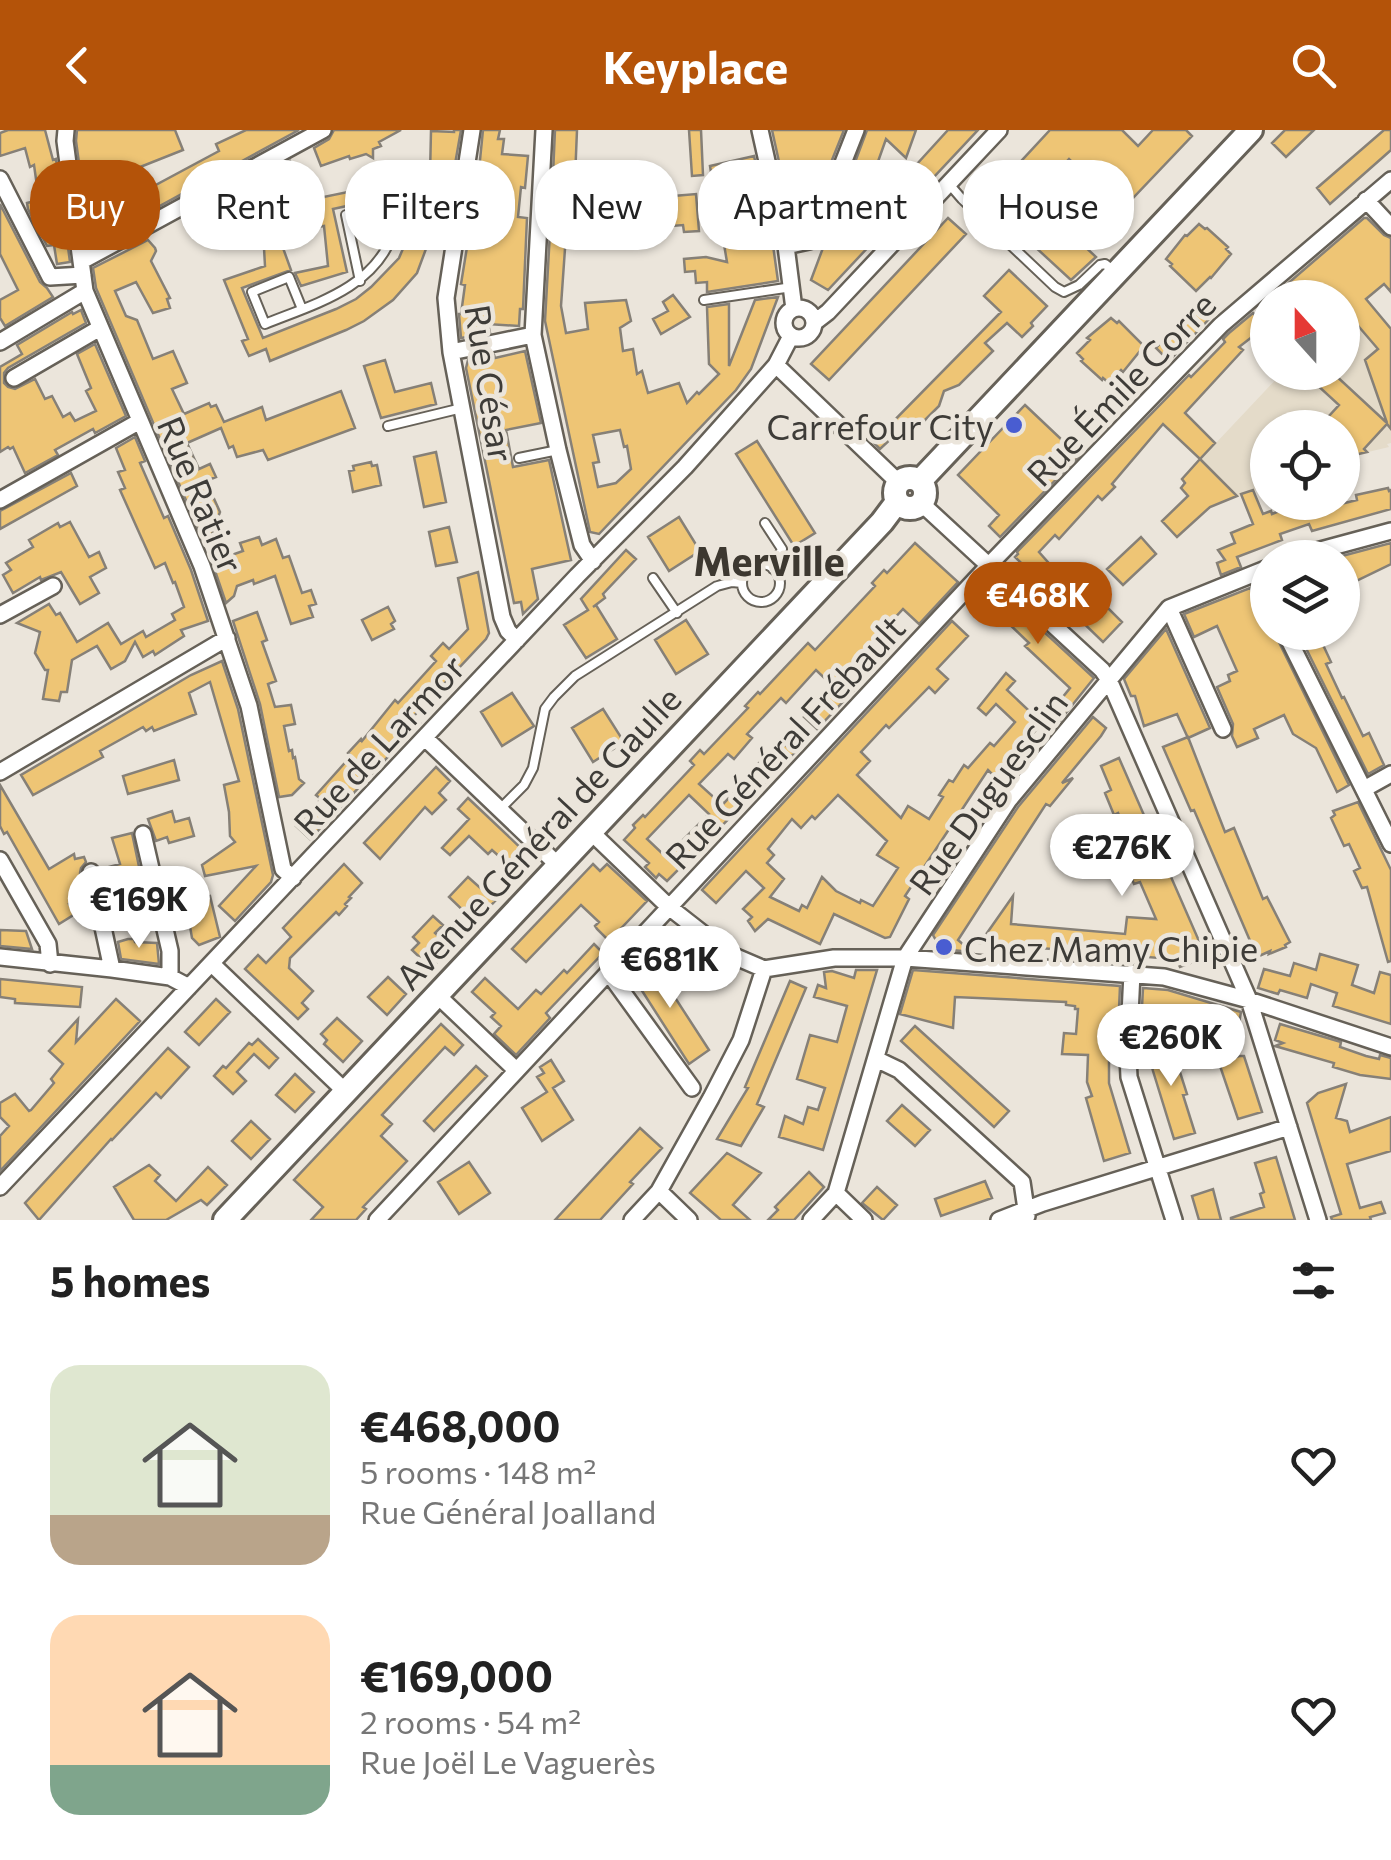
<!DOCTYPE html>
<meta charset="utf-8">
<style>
:root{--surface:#fff;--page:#f2f2f2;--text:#222;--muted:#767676;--accent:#b45309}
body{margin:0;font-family:Commissioner,sans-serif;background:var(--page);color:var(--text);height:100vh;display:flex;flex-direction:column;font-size:38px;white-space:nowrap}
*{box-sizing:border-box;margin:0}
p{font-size:32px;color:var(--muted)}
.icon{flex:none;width:55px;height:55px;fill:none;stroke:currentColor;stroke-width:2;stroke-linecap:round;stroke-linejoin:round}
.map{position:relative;height:1090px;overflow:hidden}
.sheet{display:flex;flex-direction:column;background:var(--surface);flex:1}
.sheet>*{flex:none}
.guide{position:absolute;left:30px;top:30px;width:1332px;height:90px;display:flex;gap:20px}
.needle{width:65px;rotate:339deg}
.buttons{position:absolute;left:1250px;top:150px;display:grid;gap:20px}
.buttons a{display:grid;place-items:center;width:110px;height:110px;border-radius:50%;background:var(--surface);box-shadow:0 2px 8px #0004;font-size:50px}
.price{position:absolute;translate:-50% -85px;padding:0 22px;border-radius:35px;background:#fff;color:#222;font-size:32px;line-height:65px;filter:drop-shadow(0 2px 5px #0008)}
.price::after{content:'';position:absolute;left:50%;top:60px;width:30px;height:22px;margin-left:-15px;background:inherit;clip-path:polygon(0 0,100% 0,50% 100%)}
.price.selected{background:var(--accent);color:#fff}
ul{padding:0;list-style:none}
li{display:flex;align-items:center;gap:30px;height:250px;padding:0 50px}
li span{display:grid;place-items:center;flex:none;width:280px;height:200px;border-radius:30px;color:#555}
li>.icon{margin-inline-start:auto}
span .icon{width:120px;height:120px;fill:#fffc;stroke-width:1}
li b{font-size:42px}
h2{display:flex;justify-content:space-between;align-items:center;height:120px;padding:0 50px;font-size:42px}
.pill{padding:0 35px;border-radius:40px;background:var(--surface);box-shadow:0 2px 8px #0004;font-size:35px;line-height:90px}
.pill.selected{background:var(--accent);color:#fff}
header{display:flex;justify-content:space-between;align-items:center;height:130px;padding:0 50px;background:var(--accent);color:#fff;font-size:45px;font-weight:700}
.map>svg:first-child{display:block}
</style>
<header><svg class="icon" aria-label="back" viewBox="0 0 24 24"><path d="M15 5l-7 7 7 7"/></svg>Keyplace<svg class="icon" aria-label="search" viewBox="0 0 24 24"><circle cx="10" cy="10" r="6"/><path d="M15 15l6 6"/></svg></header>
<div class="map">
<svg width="1391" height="1090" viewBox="0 0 1391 1090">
<rect width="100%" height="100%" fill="#ebe5db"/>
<path fill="#e4dbc9" d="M1325,119L1391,199V313L1387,314L1389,317L1343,328L1342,298H1268L1267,355L1210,377L1182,349L1282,243L1342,242V168H1268L1267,177L1262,172Z"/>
<path fill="#eec575" stroke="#868077" stroke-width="2.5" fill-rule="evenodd" d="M8,0H45L53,30L56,29L70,132L57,134L54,115L47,116L28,79L27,73L39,70L34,35L30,37L25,18L0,26V3Z
M77,0H175L183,20L120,45L104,47L109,80L219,21L216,14L246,0H299L90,114L76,11Z
M334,0H401L379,12L381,16L373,19V28L366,24L350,29L349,26L321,36L314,18L329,9Z
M454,0H461L454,40L430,45L431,1L454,2Z
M483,0H500L498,9H504L502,24L528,26L525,58L521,57L518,87L527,88L523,179H520L519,196L488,194L490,203L461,208L459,184H461L465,155L461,154L468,111L492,113L494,86L472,83L474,68L492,69L497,41L479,40Z
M555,0H577L575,49L577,50V61L579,62L578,78H582L581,90H567L561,176L566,203L588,199L585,173L626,170L631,191L620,198L623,221L633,219L637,244L642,241L648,263L679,253L687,273L697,262L699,264L719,244L709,234L707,177L729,174V236L755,170L778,167L751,239L736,260L599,404L590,402L545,191L550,102L551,96H553L555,68L552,67ZM620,300L624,317L627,316L631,339L616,353L598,357L593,333L599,332L593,305Z
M689,0H701L703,45L692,46Z
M772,0H844L808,90L794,84L798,72L787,68Z
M867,0H916L906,28L886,9L869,57L846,107L896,57L948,0H978L828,160L811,150Z
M1050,0H1122L1138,16L1153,0H1186L1192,6L1113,89L1090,68L1099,58L1069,29L1033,68L1096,127L1071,150L994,79L996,76L990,71L1003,59L999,55Z
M1285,0H1314L1286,27L1272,13Z
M1384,0H1391V20L1330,74L1317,58Z
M754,26L771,101L778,151L707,162V152L696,153L695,141L685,142L684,129L706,127L727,132L719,85L745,79L739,52L713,55L710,36Z
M290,31L300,56L305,54L306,59L319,68L377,56L403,60L397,65L333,79L347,142L301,156L295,143L328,136L324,96L282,102L283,118L291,140L242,158L263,208L336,179L356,169L371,157L399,128L414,93L416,102L425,68L440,67L433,100L417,143L393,170L364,191L346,200L270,231L266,219L249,226L242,211L248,209L224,150L265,136L262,82L238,95L235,89L203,106L191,84L246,54L251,63L283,53L278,37Z
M696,64L699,101L684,102L683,95L672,96L671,89H664L662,67Z
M0,74L40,152L47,158L53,167L5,196L0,188V170L18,160L0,124Z
M948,88L966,104L829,250L811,234Z
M1364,88H1367L1384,105L1391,108V162L1384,154L1366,169L1391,199V299L1387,294L1364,319L1367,322L1342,328V298H1318L1339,275L1303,242H1332L1387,293L1365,230L1378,219L1342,177V168H1335L1328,160L1319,168H1271Z
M1199,94L1205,99L1207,98L1228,117L1226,119L1231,124L1211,148L1210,147L1196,161L1170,136L1172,134L1166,129L1185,105L1187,106Z
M148,110L155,118L156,121L151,131L170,168L167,169L170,178L153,183L136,152L115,161L126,186L137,190L153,229L173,221L187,253L172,259L184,284L209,273L211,277L216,275L224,292L262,277L266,290L341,261L355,298L268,330L263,320L237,327L233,316L229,318L221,298L187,313L199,339L210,334L216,347L206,351L220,382L212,404L202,408L96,158L93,138Z
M1009,140L1047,176L1031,193L1033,196L1022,207L1007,193L985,213L993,221L959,255L944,261L939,276L904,311L896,304L880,319L873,312L1001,182L984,166Z
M673,165L690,187L661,204L653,189L668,181L663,172Z
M1196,176L1209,189L1169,231L1156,218Z
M81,180L86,193L8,238L4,243V253L8,257L15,259L35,249L45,269L52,266L63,287L70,283L75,291L96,281L86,261L91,258L77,224L95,214L126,286L95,303L93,299L55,320L58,325L25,343L13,317L10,319L8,317L0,322V237L22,224L17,215L72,182L73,184Z
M1262,181L1268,187V212L1257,203L1239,217L1243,220L1185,283L1215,313L1200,329L1163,294L1112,354L1115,357L1102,370L1098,366L1059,409L1055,405L1039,422L1071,458L1099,484L1106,476L1122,492L1103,512L1015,427L1018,424L1017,422L1189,245L1191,247L1225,212L1223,209L1229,203L1253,183L1256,186Z
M1111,188L1117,193L1119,191L1144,216L1123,242L1121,240L1109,253L1103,248L1102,250L1081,231L1083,229L1077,223L1090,210L1087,208Z
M525,221L541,293L506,300L513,337L549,330L571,430L532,439L538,469L523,484L521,472L514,473L466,238L468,230L494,225L495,228Z
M385,230L395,262L431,253L436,274L381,288L364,236Z
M1025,275L1079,326L1000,407L989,396L999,385L958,345Z
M135,307L145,331L140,333L164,388L168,386L191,440L208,491L181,500L184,506L155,525L153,521L143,527L135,512L125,531L111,539L97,516L72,530L67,562H61L59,571L43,569L48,540H45L35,523L40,502L17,493L49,474L56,485L60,483L77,512L108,493L121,514L143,501L146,507L175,490L172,484L184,477L175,452L173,453L165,433L155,438L120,360L125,358L118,342L125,340L116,318Z
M757,311L815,403L794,416L736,324Z
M436,322L446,372L424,377L414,327Z
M1200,329L1237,366L1210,377L1177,407L1162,391L1188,366L1181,358L1185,353L1182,349Z
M371,332L372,336L377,335L381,355L353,362L349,341L354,340L353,336Z
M71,343L77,356L0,399V381Z
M1388,358L1389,361L1391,360V379L1312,401L1309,394L1280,404L1282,410L1237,427L1241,437L1221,445L1217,433L1225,430L1218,420L1235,413L1231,403L1253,394L1241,364L1253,360L1263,384L1271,381L1272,384L1302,372H1322L1324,378L1357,370L1356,365Z
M679,387L700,421L669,441L648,407Z
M70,392L89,427L99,422L106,438L90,447L99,463L80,474L61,442L41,450L40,447L13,463L3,445L11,440L6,433L33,417L29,410L58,393L60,397Z
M449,397L457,432L436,436L429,402Z
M259,407L262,415L276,409L283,428L289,426L302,463L311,460L316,474L309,476L313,487L291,494L275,446L254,454L253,450L237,456L234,466L226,473L212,432L243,421L240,413Z
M1141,407L1156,424L1123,455L1107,439Z
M915,413L958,452L919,494L903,479L842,545L856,558L817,599L804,587L833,556L816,540L786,573L781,568L747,604L752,608L734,629L728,624L699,654L720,673L721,671L724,673L750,645L748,643L782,612L794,623L667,751L659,744L656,748L645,737L649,733L624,710L635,698L633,695L643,685L645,687L694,635L690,631L700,620L704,624L748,578L745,576L758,562L760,564L808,513L815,520L875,456L872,453L884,440L887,443ZM689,665L709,684L666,727L647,709Z
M1391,413V434L1356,451L1354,447L1342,453V426Z
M626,420L636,429L603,464L605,468L593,477L596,475L617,509L586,528L564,495L588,480L581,469Z
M478,442L489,503L486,509L413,587L420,593L310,709L296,696L321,669L316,665L351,626L348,623L361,609L362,611L395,570L398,573L436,531L431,526L443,513L449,519L468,499L458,448Z
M990,452L1094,548L1058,593L1049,584L1070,558L1025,516L1029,513L1002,487L1000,490L987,480L984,483L972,470Z
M1250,458L1259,474L1266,479L1268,502H1274L1349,655L1337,662L1316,618L1293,604L1284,585L1254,599L1258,608L1237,617L1232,606L1233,594L1217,557L1230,551L1228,545L1237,541L1217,496L1194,507L1184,484Z
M388,477L395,491L391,494L394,499L372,510L362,490Z
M257,482L267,510L262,512L276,551L268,554L275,577L291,575L295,594L284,596L289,621L292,620L293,628L295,627L299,649L304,653L292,665L279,667L260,574L233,491Z
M686,490L708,524L676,544L655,510Z
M952,491L968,506L937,539L948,549L935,563L929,557L889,598L886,595L874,608L861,622L870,631L857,645L901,688L908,676L929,689L943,667L939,665L949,650L953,652L964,635L968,638L990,613L994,616L1015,592L996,574L986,585L978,578L1006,543L1015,551L1007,560L1042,593L995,647L988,640L905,766L909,769L890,807L885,808L834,784L820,814L768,789L755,801L748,791L752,787L743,779L764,758L746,741L716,773L702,760ZM838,665L887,711L877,725L898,738L873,776L861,770L860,773L836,761L822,747L807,778L802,775L799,781L770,767L784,749L767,733L774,725L768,719L792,689L801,698L812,686L815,689Z
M1166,499L1210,598L1188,608L1177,584L1144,596L1135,566H1131L1124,549Z
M1298,502H1317L1331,532L1326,534L1342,568L1344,567L1363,606L1369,603L1384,635L1368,644Z
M222,531L238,579L273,745L271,752L235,791L219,776L256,736L205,746L202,735L235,712L230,706L229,682L224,655L239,651L210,552L189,563L196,584L154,601L152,597L146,601L143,597L100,621L103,627L33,665L21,645L191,545Z
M512,563L534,596L502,616L481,582Z
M603,579L624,612L593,632L572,598Z
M1093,587L1106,598L1101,606L1062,653L1073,648L1050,676L1046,674L958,810L972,822L941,819L933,805L1018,677Z
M1188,607L1225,702L1234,698L1263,769L1267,767L1290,812L1285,815L1286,817L1269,824L1270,821L1257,827L1194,680L1191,681L1163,617Z
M1119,628L1206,827L1180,837L1178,833L1171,832L1172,829L980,813L1013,766L1011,794L1125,804L1127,787L1156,789L1140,752L1134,754L1129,742L1131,741L1124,724L1134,719L1118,683L1114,685L1105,663L1111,660L1101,636Z
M174,630L179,650L128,664L123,646Z
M436,637L450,651L439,663L446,670L432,684L425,677L380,729L364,713Z
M0,655L49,739L74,724L75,729L84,727L86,732L81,738L80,743L84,765L69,774L75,784L59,794L7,702L4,704L0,696Z
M468,668L525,722L511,737L492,720L488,724L469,706L450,725L442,718L469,689L458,679Z
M1358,672L1391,740V831L1388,832L1367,757L1362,758L1354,741L1360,738L1349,714L1344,716L1331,688L1335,685L1333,681Z
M172,681L175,692L189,688L194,706L169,713L167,707L156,711L148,689Z
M132,703L142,751L107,762L102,739L120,734L112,708Z
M344,734L362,753L349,767L351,768L345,774L347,776L339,785L336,782L290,828L289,838L313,861L302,873L308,879L298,889L245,839L258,825L266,833L291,807L283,798Z
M593,734L600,741L607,734L647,771L609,811L597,799L595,796L599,792L581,775L526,832L512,819Z
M468,747L495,771L475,792L449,767Z
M210,766L220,807L199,815L192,808L188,785L174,789L171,775Z
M433,786L443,795L435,803L451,818L431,838L412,820L419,813L413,807Z
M0,800L26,801L32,819L0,816Z
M128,809H134L135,812L157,813L159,834L121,829L118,812Z
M594,814L603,823L546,883L550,888L516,925L494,904L501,896L491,887L495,883L472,862L485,848L518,879L536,860L541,864L564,840L567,843Z
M1320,824L1358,835L1352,855L1374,863L1380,842L1391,845V894L1333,876L1337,863L1311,854L1307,868L1280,860L1278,864L1258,858L1264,839L1290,846L1294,833L1316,840Z
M650,829L709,920L689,934L630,842Z
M856,840H877L823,1020L779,1007L785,986L803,994L808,977L818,980L825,958L797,949L810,905L837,912L847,876L814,867L818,855L826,858L824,842L832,841L854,848Z
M913,840L1120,856L1117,926H1109V953L1130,1023L1104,1031L1086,968L1092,966L1087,952L1088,925L1062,924L1064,903L1076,904L1078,879H1075V876L1066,875V872L955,867L953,898L900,884Z
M388,847L406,864L387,885L368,867Z
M0,849L82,857L80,877L15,873V869L0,867Z
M790,851L806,858L757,974L764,977L741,1016L717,1009L748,958L745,957Z
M1143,858L1168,860L1241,882L1238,899L1227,896L1225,901L1156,878L1142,877Z
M116,869L140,891L0,1041V1006L9,996L0,987V973L15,964L29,981L31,980L54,953L51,949L63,934L49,921L78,889L76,912Z
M216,869L230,882L199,915L185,902Z
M337,888L362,911L343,932L324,914L327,910L321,904Z
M441,894L463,915L454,925L445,917L382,985L392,994L381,1006L407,1031L363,1077L366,1079L356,1090H311L323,1077L294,1050Z
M1280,894L1341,912L1340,917L1366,926L1379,929L1380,925L1391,928V949L1360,945L1333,937L1334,933L1275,916L1283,913L1275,910Z
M915,896L1009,981L994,997L901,911Z
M258,909L278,928L269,938L254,924L237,942L246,951L233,964L214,946L223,936L226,938L249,913L252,915Z
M1153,912L1171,914L1187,964L1183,965L1195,1003L1174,1009L1153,941L1151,933Z
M168,918L189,937L161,968L156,963L112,1010L111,1009L39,1090L25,1073Z
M1239,926H1244L1262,982L1238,989L1219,933Z
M551,930L564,951L553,958L573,990L542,1011L522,978L547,962L537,947L544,943L540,937Z
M476,936L487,946L434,1001L424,991Z
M295,944L314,962L295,982L276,965Z
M1346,954L1336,988L1347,991L1350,1002L1391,987V1021L1347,1034L1360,1078L1381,1072L1385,1083L1370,1087L1371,1090H1332L1331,1087L1341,1084L1307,973L1318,963Z
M902,975L930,1000L915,1016L887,991Z
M251,991L270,1009L251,1029L232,1011Z
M640,998L662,1018L630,1052L633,1054L600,1090H555Z
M727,1023L761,1043L733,1075L750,1090H721L690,1063Z
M1276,1027L1295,1090H1231V1088L1264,1077L1260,1064L1264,1062L1255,1033Z
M469,1032L490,1063L459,1084L438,1052Z
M149,1035L160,1045L155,1051L176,1071L208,1037L227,1055L207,1075L201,1070L166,1090H134L114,1057Z
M809,1042L824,1057L794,1090H768L778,1080L775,1077Z
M985,1051L992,1068L941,1086L935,1069Z
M877,1057L897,1075L883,1090L862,1073Z
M1213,1059L1221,1090H1199L1192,1066Z"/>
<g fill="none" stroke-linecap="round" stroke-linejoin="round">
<defs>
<path id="lane" d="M949,54L962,69L1055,157L1064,162L1079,155L1100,135L1105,134L1114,141
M360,151L346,85L400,72
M704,170L792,157
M302,179L289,147L252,162L265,194C314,174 373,159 393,104C397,94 398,83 400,72L411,64L465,48
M388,296L462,278
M519,328L558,320
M765,393L782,419L773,439
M742 453a19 19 0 1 1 38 0a19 19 0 1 1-38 0Z
M653,448L677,483
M501,678L524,655L533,638L545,579L554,567L575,546L717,456L732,452L742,453"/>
<path id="street" d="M66,0L65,11L85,161L202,436L249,576L283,739L293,748
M472,0L446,168L451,222L502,487L508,501L517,510
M544,0L533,205L558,320L582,415L593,431
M760,0L786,116L794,179
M0,49L50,147L83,145
M1366,70L1391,97
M786,116L809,111L815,104L856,0
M82,131L323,0
M784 193a15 15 0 1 1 30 0a15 15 0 1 1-30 0Z
M815,192L828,182L999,0
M0,212L85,161
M451,222L533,205
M776,235L898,352
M14,248L100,198
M0,370L140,291
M921,373L1102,540L1109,550L1249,870L1318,1090
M1291,428L1391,401
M1255,444L1268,468
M1169,478L1223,599
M0,485L53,456
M1285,502L1391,714
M425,608L558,735
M0,642L227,508
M1364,659L1391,644
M590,701L669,777L729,824L764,839L834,828H905L1164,847L1249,870L1391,917
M143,704L170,821V847
M0,730L48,814L50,834
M91,742L112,839
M0,827L112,839L170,847L189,857
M212,834L346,962
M608,842L692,958
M1132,843L1128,926L1129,947L1174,1090
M437,865L516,940
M876,929L899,940L1022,1052L1027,1086
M0,1057L577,446L685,337L776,235L791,206
M659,1061L689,1090
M836,1063L905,828L1009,670L1169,478L1268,438
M377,1090L989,435L1221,195L1391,50
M632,1090L659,1061L711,968L741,910L764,839
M811,1090L836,1063L864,1090
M999,1090L1043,1073L1289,997"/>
<path id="secondary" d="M895 363a15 15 0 1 1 30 0a15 15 0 1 1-30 0Z
M920,351L1251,0
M225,1090L882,392L897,372"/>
</defs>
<use href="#lane" stroke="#666158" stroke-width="12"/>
<use href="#street" stroke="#666158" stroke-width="20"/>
<use href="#secondary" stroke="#666158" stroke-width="28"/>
<use href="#lane" stroke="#fff" stroke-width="8"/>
<use href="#street" stroke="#fff" stroke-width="15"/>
<use href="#secondary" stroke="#fff" stroke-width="22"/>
</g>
<g fill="#495dd1" stroke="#ebe5db" stroke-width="4">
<circle cx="1014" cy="295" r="10"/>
<circle cx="944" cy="817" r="10"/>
</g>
<g text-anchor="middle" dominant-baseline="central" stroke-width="9" stroke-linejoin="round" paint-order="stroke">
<g font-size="35" fill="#3e3c38" stroke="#ebe5db">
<text transform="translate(491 253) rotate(81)">Rue César</text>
<text transform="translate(1120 258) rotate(-46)">Rue Émile Corre</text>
<text transform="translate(202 364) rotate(67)">Rue Ratier</text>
<text transform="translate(784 611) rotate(-47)">Rue Général Frébault</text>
<text transform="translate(378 614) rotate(-47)">Rue de Larmor</text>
<text transform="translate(987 662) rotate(-54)">Rue Duguesclin</text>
<text transform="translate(537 707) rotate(-47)">Avenue Général de Gaulle</text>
</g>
<g font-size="35" fill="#3e3c38" stroke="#ebe5db" text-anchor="end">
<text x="994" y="295">Carrefour City</text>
<text x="964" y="817" text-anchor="start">Chez Mamy Chipie</text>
</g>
<g font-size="40" font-weight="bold" fill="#3d3830" stroke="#ebe5db">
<text x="769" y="429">Merville</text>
</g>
</g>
</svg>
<div class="buttons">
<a><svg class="needle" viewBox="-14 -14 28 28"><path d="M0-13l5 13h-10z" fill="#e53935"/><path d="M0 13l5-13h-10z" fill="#767676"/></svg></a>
<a><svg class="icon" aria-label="locate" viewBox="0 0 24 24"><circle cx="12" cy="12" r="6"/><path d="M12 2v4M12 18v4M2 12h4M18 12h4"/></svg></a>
<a><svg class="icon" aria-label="layers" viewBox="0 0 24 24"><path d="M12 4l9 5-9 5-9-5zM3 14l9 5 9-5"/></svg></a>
</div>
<b class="price selected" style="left:1038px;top:517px">€468K</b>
<b class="price" style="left:1122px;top:769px">€276K</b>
<b class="price" style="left:139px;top:821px">€169K</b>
<b class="price" style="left:670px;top:881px">€681K</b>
<b class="price" style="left:1171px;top:959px">€260K</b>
<div class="guide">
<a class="pill selected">Buy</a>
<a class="pill">Rent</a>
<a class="pill">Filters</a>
<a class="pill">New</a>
<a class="pill">Apartment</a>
<a class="pill">House</a>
</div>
</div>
<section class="sheet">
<h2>5 homes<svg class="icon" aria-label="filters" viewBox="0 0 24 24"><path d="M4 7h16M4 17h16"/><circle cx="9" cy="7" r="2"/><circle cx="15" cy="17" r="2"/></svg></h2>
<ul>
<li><span style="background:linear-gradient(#dfe7d0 75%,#b9a48a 0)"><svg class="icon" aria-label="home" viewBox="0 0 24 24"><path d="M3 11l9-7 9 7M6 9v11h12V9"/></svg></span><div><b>€468,000</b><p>5 rooms · 148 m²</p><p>Rue Général Joalland</p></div><svg class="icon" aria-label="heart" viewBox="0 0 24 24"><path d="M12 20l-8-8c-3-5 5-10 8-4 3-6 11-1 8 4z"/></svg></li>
<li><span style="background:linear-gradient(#ffd9b3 75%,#7fa58c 0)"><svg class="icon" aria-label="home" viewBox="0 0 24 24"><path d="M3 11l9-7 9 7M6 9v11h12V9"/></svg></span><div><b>€169,000</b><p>2 rooms · 54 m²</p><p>Rue Joël Le Vaguerès</p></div><svg class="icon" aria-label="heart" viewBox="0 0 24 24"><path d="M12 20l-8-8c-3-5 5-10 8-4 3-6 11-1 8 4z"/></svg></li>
</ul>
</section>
